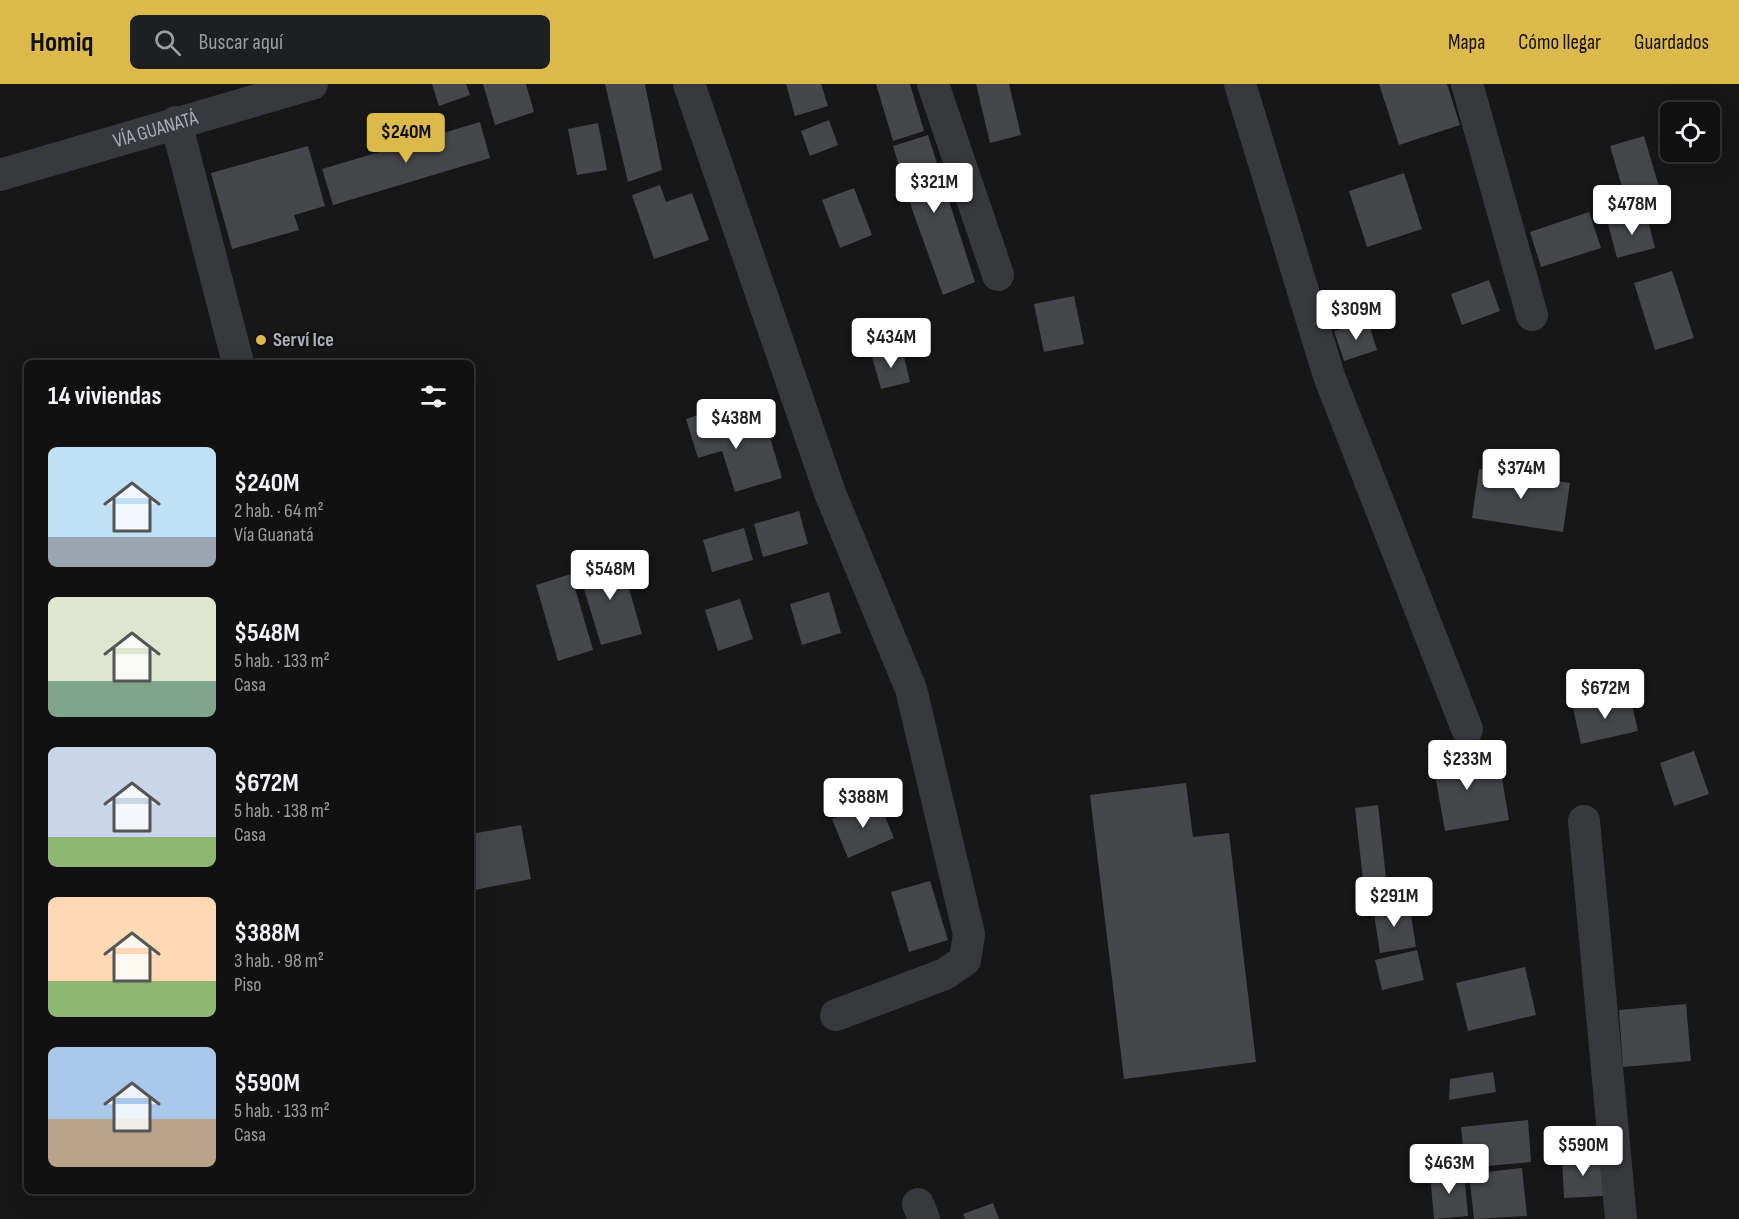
<!DOCTYPE html>
<html lang="es">
<meta charset="utf-8">
<style>
:root{--surface:#111112;--page:#1e1f20;--text:#f1f3f6;--muted:#9c9d9f;--line:#303132;--accent:#dcb94b}
body{margin:0;font-family:"Sofia Sans Condensed",sans-serif;background:var(--page);color:var(--text);height:100vh;display:flex;flex-direction:column;font-size:22px;white-space:nowrap}
*{box-sizing:border-box;margin:0}
p{font-size:20px;color:var(--muted)}
.icon{flex:none;width:33px;height:33px;fill:none;stroke:currentColor;stroke-width:2;stroke-linecap:round;stroke-linejoin:round}
.map{position:relative;flex:1;overflow:hidden}
.side{position:absolute;left:24px;top:276px;width:450px;height:834px;display:flex;flex-direction:column;background:var(--surface);border-radius:9px;box-shadow:0 6px 24px #0002,0 0 0 2px var(--line)}
.side>*{flex:none}
.buttons{position:absolute;left:1660px;top:18px;display:grid;gap:12px}
.buttons a{display:grid;place-items:center;width:60px;height:60px;border-radius:9px;background:var(--surface);box-shadow:0 6px 24px #0002,0 0 0 2px var(--line);font-size:30px}
.price{position:absolute;translate:-50% -51px;padding:0 14px;border-radius:6px;background:#fff;color:#222;font-size:20px;line-height:39px;filter:drop-shadow(0 2px 3px #0008)}
.price::after{content:'';position:absolute;left:50%;top:36px;width:18px;height:14px;margin-left:-9px;background:inherit;clip-path:polygon(0 0,100% 0,50% 100%)}
.price.selected{background:var(--accent);color:#111}
ul{padding:0;list-style:none}
li{display:flex;align-items:center;gap:18px;height:150px;padding:0 24px}
li span{display:grid;place-items:center;flex:none;width:168px;height:120px;border-radius:9px;color:#555}
li>.icon{margin-inline-start:auto}
span .icon{width:72px;height:72px;fill:#fffc;stroke-width:1}
li b{font-size:26px}
h2{display:flex;justify-content:space-between;align-items:center;height:72px;padding:0 24px;font-size:26px}
header{display:flex;align-items:center;gap:36px;box-sizing:border-box;height:84px;padding:0 30px;background:var(--accent);color:#111}
header strong{font-size:28px}
nav{display:flex;gap:33px;margin-inline-start:auto;font-size:21px}
.search{width:420px;height:54px;background:var(--page);display:flex;align-items:center;gap:15px;box-sizing:border-box;padding:0 21px;border-radius:9px;color:var(--muted);font-size:22px}
.map>svg:first-child{display:block}
</style>
<header>
<strong>Homiq</strong>
<div class="search"><svg class="icon" aria-label="search" viewBox="0 0 24 24"><circle cx="10" cy="10" r="6"/><path d="M15 15l6 6"/></svg>Buscar aquí</div>
<nav><a>Mapa</a><a>Cómo llegar</a><a>Guardados</a></nav>
</header>
<div class="map">
<svg width="1739" height="1135" viewBox="0 0 1739 1135">
<rect width="100%" height="100%" fill="#171718"/>
<path fill="#46474b" d="M432,0H466L470,11L439,22Z
M483,0H526L534,28L495,41Z
M605,0H645L662,86L628,98Z
M786,0H821L828,22L795,32Z
M876,0H910L924,47L893,57Z
M976,0H1009L1021,51L990,59Z
M1379,0H1447L1460,41L1399,61Z
M829,36L838,61L810,72L801,47Z
M480,38L490,74L333,121L322,85Z
M598,39L607,86L577,91L568,45Z
M928,51L975,198L943,211L913,128L893,62Z
M1644,52L1662,113L1628,123L1610,62Z
M308,62L325,122L294,131L299,146L232,165L211,89Z
M1404,89L1422,145L1367,163L1349,107Z
M660,101L666,118L692,109L709,156L654,175L632,111Z
M854,104L872,151L840,164L822,116Z
M1589,128L1601,164L1541,183L1530,148Z
M1646,129L1655,164L1617,174L1608,140Z
M1672,187L1694,254L1655,266L1634,199Z
M1489,196L1500,227L1462,241L1451,210Z
M1074,212L1084,260L1044,268L1034,220Z
M1368,237L1377,266L1344,277L1334,247Z
M902,264L910,298L881,305L872,273Z
M720,324L728,352L766,340L782,394L735,408L722,367L698,374L686,335Z
M1479,385L1570,399L1563,448L1472,434Z
M799,427L808,460L763,473L754,440Z
M744,444L753,476L712,488L703,456Z
M620,473L642,550L601,561L578,485Z
M571,490L593,566L558,577L536,501Z
M829,508L841,549L802,561L790,520Z
M740,515L753,555L718,567L705,526Z
M1630,612L1638,647L1581,660L1573,624Z
M1469,662L1474,694L1501,689L1509,736L1445,747L1431,668Z
M1694,667L1709,710L1674,722L1660,679Z
M1186,699L1193,753L1229,749L1256,978L1124,995L1090,711Z
M878,716L894,754L848,774L832,735Z
M1378,721L1386,794L1363,796L1355,724Z
M521,741L531,795L474,806L471,791V750Z
M930,797L948,856L909,868L891,808Z
M1409,818L1416,863L1380,869L1373,824Z
M1417,866L1424,896L1382,906L1375,876Z
M1525,883L1536,931L1468,947L1456,899Z
M1686,920L1691,977L1623,983L1619,926Z
M1493,988L1496,1008L1449,1016L1450,995Z
M1528,1036L1531,1078L1465,1084L1461,1043Z
M1602,1072L1603,1112L1564,1114L1562,1074Z
M1522,1084L1527,1132L1474,1135L1469,1090Z
M1464,1087L1468,1132L1434,1135L1430,1090Z
M993,1119L999,1135H965L963,1130Z"/>
<g fill="none" stroke-linecap="round" stroke-linejoin="round">
<g stroke="#38393d" stroke-width="32">
<path d="M689,0L830,409L911,605L969,850L965,876L945,890L836,931"/>
<path d="M933,0L998,191"/>
<path d="M1240,0L1329,292L1467,645"/>
<path d="M1467,0L1532,231"/>
<path d="M176,38L238,279"/>
<path id="s1" d="M0,91L312,0"/>
<path d="M1584,737L1621,1135"/>
<path d="M918,1120L924,1135"/>
</g>
</g>
<circle fill="#dcb94b" stroke="#121213" stroke-width="2" cx="261" cy="256" r="6"/>
<g text-anchor="middle" dominant-baseline="central" stroke-width="5" stroke-linejoin="round" paint-order="stroke">
<g font-size="20" fill="#abadb7" stroke="#121213">
<text stroke="none"><textPath href="#s1" startOffset="162">VÍA GUANATÁ</textPath></text>
</g>
<g font-size="20" font-weight="bold" fill="#abadb7" stroke="#121213" text-anchor="start">
<text x="273" y="256">Serví Ice</text>
</g>
</g>
</svg>
<div class="buttons">
<a><svg class="icon" aria-label="locate" viewBox="0 0 24 24"><circle cx="12" cy="12" r="6"/><path d="M12 2v4M12 18v4M2 12h4M18 12h4"/></svg></a>
</div>
<b class="price selected" style="left:406px;top:80px">$240M</b>
<b class="price" style="left:934px;top:130px">$321M</b>
<b class="price" style="left:1632px;top:152px">$478M</b>
<b class="price" style="left:1356px;top:257px">$309M</b>
<b class="price" style="left:891px;top:285px">$434M</b>
<b class="price" style="left:736px;top:366px">$438M</b>
<b class="price" style="left:1521px;top:416px">$374M</b>
<b class="price" style="left:610px;top:517px">$548M</b>
<b class="price" style="left:1605px;top:636px">$672M</b>
<b class="price" style="left:1467px;top:707px">$233M</b>
<b class="price" style="left:863px;top:745px">$388M</b>
<b class="price" style="left:1394px;top:844px">$291M</b>
<b class="price" style="left:1583px;top:1093px">$590M</b>
<b class="price" style="left:1449px;top:1111px">$463M</b>
<section class="side">
<h2>14 viviendas<svg class="icon" aria-label="filters" viewBox="0 0 24 24"><path d="M4 7h16M4 17h16"/><circle cx="9" cy="7" r="2"/><circle cx="15" cy="17" r="2"/></svg></h2>
<ul>
<li><span style="background:linear-gradient(#bfe0f5 75%,#9aa5b1 0)"><svg class="icon" aria-label="home" viewBox="0 0 24 24"><path d="M3 11l9-7 9 7M6 9v11h12V9"/></svg></span><div><b>$240M</b><p>2 hab. · 64 m²</p><p>Vía Guanatá</p></div></li>
<li><span style="background:linear-gradient(#dfe7d0 70%,#7fa58c 0)"><svg class="icon" aria-label="home" viewBox="0 0 24 24"><path d="M3 11l9-7 9 7M6 9v11h12V9"/></svg></span><div><b>$548M</b><p>5 hab. · 133 m²</p><p>Casa</p></div></li>
<li><span style="background:linear-gradient(#c9d6e8 75%,#8fb573 0)"><svg class="icon" aria-label="home" viewBox="0 0 24 24"><path d="M3 11l9-7 9 7M6 9v11h12V9"/></svg></span><div><b>$672M</b><p>5 hab. · 138 m²</p><p>Casa</p></div></li>
<li><span style="background:linear-gradient(#ffd9b3 70%,#8fb573 0)"><svg class="icon" aria-label="home" viewBox="0 0 24 24"><path d="M3 11l9-7 9 7M6 9v11h12V9"/></svg></span><div><b>$388M</b><p>3 hab. · 98 m²</p><p>Piso</p></div></li>
<li><span style="background:linear-gradient(#a9c7e8 60%,#b9a48a 0)"><svg class="icon" aria-label="home" viewBox="0 0 24 24"><path d="M3 11l9-7 9 7M6 9v11h12V9"/></svg></span><div><b>$590M</b><p>5 hab. · 133 m²</p><p>Casa</p></div></li>
</ul>
</section>
</div>
